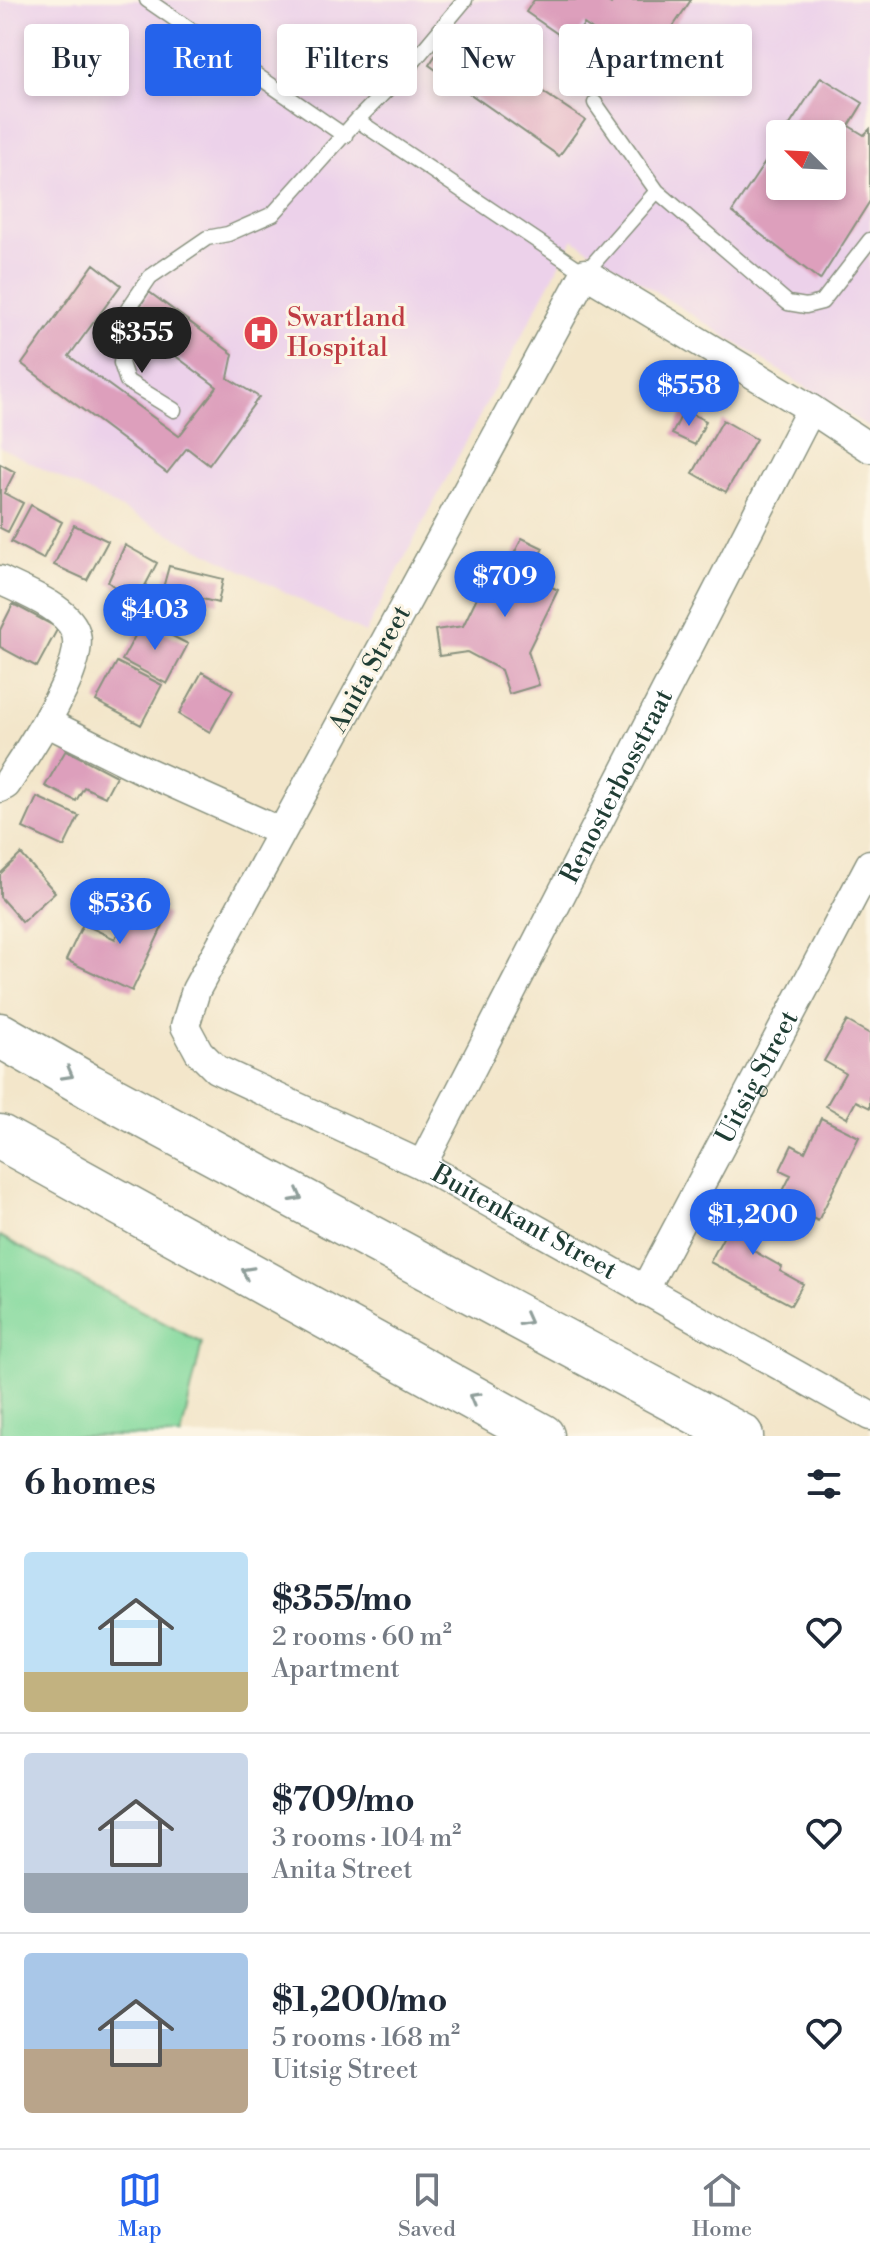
<!DOCTYPE html>
<meta charset="utf-8">
<style>
:root{--surface:#fff;--page:#f2f2f3;--text:#1f2937;--muted:#747a83;--line:#e0e1e3;--accent:#2563eb}
body{margin:0;font-family:"Libre Bodoni",serif;background:var(--page);color:var(--text);height:100vh;display:flex;flex-direction:column;font-size:30px;white-space:nowrap}
*{box-sizing:border-box;margin:0}
p{font-size:26px;color:var(--muted)}
.icon{flex:none;width:44px;height:44px;fill:none;stroke:currentColor;stroke-width:2;stroke-linecap:round;stroke-linejoin:round}
.map{position:relative;height:1436px;overflow:hidden}
.drawer{display:flex;flex-direction:column;background:var(--surface);flex:1}
.drawer>*{flex:none}
.hud{position:absolute;left:24px;top:24px;width:822px;height:72px;display:flex;gap:16px}
.needle{width:52px;rotate:294deg}
.controls{position:absolute;left:766px;top:120px;display:grid;gap:16px}
.controls a{display:grid;place-items:center;width:80px;height:80px;border-radius:8px;background:var(--surface);box-shadow:0 4px 12px #0003;font-size:40px}
.price{position:absolute;translate:-50% -68px;padding:0 18px;border-radius:28px;background:var(--accent);color:#fff;font-size:26px;line-height:52px;filter:drop-shadow(0 2px 4px #0008)}
.price::after{content:'';position:absolute;left:50%;top:48px;width:24px;height:18px;margin-left:-12px;background:inherit;clip-path:polygon(0 0,100% 0,50% 100%)}
.price.current{background:#222;color:#fff}
ul{padding:0;list-style:none}
li{display:flex;align-items:center;gap:24px;height:200px;padding:0 24px}
li+li{border-top:2px solid var(--line)}
li span{display:grid;place-items:center;flex:none;width:224px;height:160px;border-radius:8px;color:#555}
li>.icon{margin-inline-start:auto}
span .icon{width:96px;height:96px;fill:#fffc;stroke-width:1}
li b{font-size:34px}
h2{display:flex;justify-content:space-between;align-items:center;height:96px;padding:0 24px;font-size:34px}
.chip{padding:0 28px;border-radius:8px;background:var(--surface);box-shadow:0 4px 12px #0003;font-size:28px;line-height:72px}
.chip.current{background:var(--accent);color:#fff}
.menu{display:flex;justify-content:space-around;align-items:center;height:112px;border-top:2px solid var(--line);background:var(--surface);font-size:22px;color:var(--muted)}
.menu a{display:grid;justify-items:center;gap:4px}
.menu .current{color:var(--accent)}
.map>svg:first-child{display:block}
</style>
<div class="map">
<svg width="870" height="1436" viewBox="0 0 870 1436">
<rect width="100%" height="100%" fill="#fcf5e5"/>
<filter id="ink" filterUnits="userSpaceOnUse"><feTurbulence type="fractalNoise" baseFrequency=".0125" numOctaves="2"/><feDisplacementMap in="SourceGraphic" scale="16" xChannelSelector="R" yChannelSelector="G"/><feConvolveMatrix kernelMatrix="1 2 1 2 8 2 1 2 1" color-interpolation-filters="sRGB"/></filter>
<filter id="wash" filterUnits="userSpaceOnUse"><feTurbulence type="fractalNoise" baseFrequency=".006" numOctaves="4" result="noise"/><feDisplacementMap in="SourceGraphic" scale="32" xChannelSelector="R" yChannelSelector="G"/><feGaussianBlur stdDeviation="1.8" result="paint"/><feColorMatrix in="noise" values="0 0 0 0 0 0 0 0 0 0 0 0 0 0 0 0 0 1.4 0 .05"/><feComposite in="paint" operator="in"/></filter>
<g filter="url(#wash)">
<rect width="100%" height="100%" fill="#f3e6ca"/>
<path fill="#ecd1ea" fill-rule="evenodd" d="M0,0H870V428L573,239L365,633L0,447ZM780,134H832V186H780Z"/>
<path fill="#83d99d" stroke="#518b68" stroke-width="2" d="M0,1236L202,1343L181,1436H0Z"/>
<g id="blocks">
<path fill="#dd9fbc" d="M534,0H605L611,4L614,0H691L632,87L581,51L594,31L584,24L571,43L526,12Z
M452,31L585,120L559,156L429,65Z
M821,77L863,103L849,126L864,135L870,129V201L820,280L732,212L780,140V186H832V134H784Z
M94,264L121,285L69,356L179,436L217,387L130,322L149,292L233,354L228,378L259,397L209,465L187,448L167,473L22,364Z
M684,410L706,421L695,445L672,434Z
M723,420L756,439L726,492L693,473Z
M0,464L15,472L4,493L23,503L8,532L0,528Z
M31,505L62,522L43,559L11,542Z
M74,525L108,541L87,580L54,565Z
M522,538L543,548L529,576L558,590L528,651L539,685L509,694L501,670L467,652L439,656L435,630L463,626L495,560L508,566Z
M125,545L157,563L136,603L108,582Z
M169,566L223,579L218,603L195,597L189,618L157,610Z
M13,604L58,628L37,667L0,647V630Z
M143,621L188,644L167,684L122,660Z
M117,662L162,685L141,725L96,701Z
M202,672L233,690L210,732L179,714Z
M66,750L116,776L105,797L84,787L76,801L45,786Z
M37,797L79,816L64,847L23,828Z
M21,854L55,892L22,922L0,897V874Z
M133,899L168,915L132,991L66,960L83,924L115,939Z
M847,1021L870,1034V1108L856,1101L847,1118L826,1106L845,1073L824,1061Z
M821,1118L859,1137L818,1221L778,1201L791,1175L780,1170L792,1145L805,1152Z
M741,1204L769,1219L752,1250L782,1267L780,1271L803,1284L791,1305L710,1262Z"/>
</g>
</g>
<g filter="url(#ink)">
<use href="#blocks" fill-opacity="0" stroke="#89927f" stroke-width="2"/>
<g fill="none" stroke-linecap="round" stroke-linejoin="round">
<defs>
<path id="lane" d="M147,0L345,136
M595,103L657,191L788,303L806,306L822,302L870,240
M357,120L585,273L657,191
M174,410L127,381L121,363L123,346L122,318L150,277L207,238L228,234L273,214L357,120L408,68L465,0"/>
<g id="street">
<path id="s1" d="M870,448L811,409L585,273L196,990L185,1026L199,1052L216,1069L422,1165L870,1416"/>
<path d="M0,580C22,591 66,607 75,631C89,665 25,755 6,785L0,788"/>
<path d="M46,722L143,770L281,832"/>
<path id="s2" d="M422,1165L811,409"/>
<path id="s3" d="M644,1291L870,864"/>
</g>
<path id="highway" d="M0,1035L89,1086L741,1436
M0,1137L542,1436"/>
</defs>
<use href="#lane" stroke="#89927f" stroke-width="17"/>
<use href="#street" stroke="#89927f" stroke-width="31"/>
<use href="#highway" stroke="#89927f" stroke-width="47"/>
<use href="#lane" stroke="#fff" stroke-width="14"/>
<use href="#street" stroke="#fff" stroke-width="28"/>
<use href="#highway" stroke="#fff" stroke-width="44"/>
</g>
<defs><path id="oneway-chevron" d="M-2-3.5L2.5 0L-2 3.5" fill="none" stroke-width="1.6" stroke-linecap="round" stroke-linejoin="round" transform="scale(2)"/></defs>
<g stroke="#8f9e9a">
<use href="#oneway-chevron" transform="translate(68 1074) rotate(29)"/>
<use href="#oneway-chevron" transform="translate(297 1196) rotate(28)"/>
<use href="#oneway-chevron" transform="translate(247 1272) rotate(-151)"/>
<use href="#oneway-chevron" transform="translate(526 1320) rotate(28)"/>
<use href="#oneway-chevron" transform="translate(474 1398) rotate(-151)"/>
</g>
</g>
<defs>
<symbol id="hospital-disc" viewBox="-11 -11 22 22"><circle r="9.5" fill="#e0444e" stroke="#fcf5e5"/><path d="M-5-5h3v3.5h4V-5h3V5h-3V1.5h-4V5h-3Z" fill="#fff"/></symbol>
</defs>
<g fill-rule="evenodd">
<use href="#hospital-disc" x="241" y="313" width="40" height="40"/>
</g>
<g text-anchor="middle" dominant-baseline="central" stroke-width="6" stroke-linejoin="round" paint-order="stroke">
<g font-size="26" fill="#be3a42" stroke="#fcf5e5" text-anchor="start">
<text x="287" y="318">Swartland<tspan x="287" dy="30">Hospital</tspan></text>
</g>
<g font-size="26" fill="#1f3d34" stroke="#fcf5e5">
<text transform="translate(370 669) rotate(-61)">Anita Street</text>
<text stroke="none"><textPath href="#s2" startOffset="426">Renosterbosstraat</textPath></text>
<text stroke="none"><textPath href="#s3" startOffset="242">Uitsig Street</textPath></text>
<text stroke="none"><textPath href="#s1" startOffset="1586">Buitenkant Street</textPath></text>
</g>
</g>
</svg>
<div class="controls">
<a><svg class="needle" viewBox="-14 -14 28 28"><path d="M0-13l5 13h-10z" fill="#e53935"/><path d="M0 13l5-13h-10z" fill="#747a83"/></svg></a>
</div>
<b class="price current" style="left:142px;top:375px">$355</b>
<b class="price" style="left:689px;top:428px">$558</b>
<b class="price" style="left:505px;top:619px">$709</b>
<b class="price" style="left:155px;top:652px">$403</b>
<b class="price" style="left:120px;top:946px">$536</b>
<b class="price" style="left:753px;top:1257px">$1,200</b>
<div class="hud">
<a class="chip">Buy</a>
<a class="chip current">Rent</a>
<a class="chip">Filters</a>
<a class="chip">New</a>
<a class="chip">Apartment</a>
</div>
</div>
<section class="drawer">
<h2>6 homes<svg class="icon" aria-label="filters" viewBox="0 0 24 24"><path d="M4 7h16M4 17h16"/><circle cx="9" cy="7" r="2"/><circle cx="15" cy="17" r="2"/></svg></h2>
<ul>
<li><span style="background:linear-gradient(#bfe0f5 75%,#c2b280 0)"><svg class="icon" aria-label="home" viewBox="0 0 24 24"><path d="M3 11l9-7 9 7M6 9v11h12V9"/></svg></span><div><b>$355/mo</b><p>2 rooms · 60 m²</p><p>Apartment</p></div><svg class="icon" aria-label="heart" viewBox="0 0 24 24"><path d="M12 20l-8-8c-3-5 5-10 8-4 3-6 11-1 8 4z"/></svg></li>
<li><span style="background:linear-gradient(#c9d6e8 75%,#9aa5b1 0)"><svg class="icon" aria-label="home" viewBox="0 0 24 24"><path d="M3 11l9-7 9 7M6 9v11h12V9"/></svg></span><div><b>$709/mo</b><p>3 rooms · 104 m²</p><p>Anita Street</p></div><svg class="icon" aria-label="heart" viewBox="0 0 24 24"><path d="M12 20l-8-8c-3-5 5-10 8-4 3-6 11-1 8 4z"/></svg></li>
<li><span style="background:linear-gradient(#a9c7e8 60%,#b9a48a 0)"><svg class="icon" aria-label="home" viewBox="0 0 24 24"><path d="M3 11l9-7 9 7M6 9v11h12V9"/></svg></span><div><b>$1,200/mo</b><p>5 rooms · 168 m²</p><p>Uitsig Street</p></div><svg class="icon" aria-label="heart" viewBox="0 0 24 24"><path d="M12 20l-8-8c-3-5 5-10 8-4 3-6 11-1 8 4z"/></svg></li>
</ul>
</section>
<nav class="menu">
<a class="current"><svg class="icon" aria-label="map" viewBox="0 0 24 24"><path d="M3 6l6-2 6 2 6-2v14l-6 2-6-2-6 2zM9 4v14M15 6v14"/></svg>Map</a>
<a><svg class="icon" aria-label="saved" viewBox="0 0 24 24"><path d="M7 4h10v16l-5-4-5 4z"/></svg>Saved</a>
<a><svg class="icon" aria-label="home" viewBox="0 0 24 24"><path d="M3 11l9-7 9 7M6 9v11h12V9"/></svg>Home</a>
</nav>
